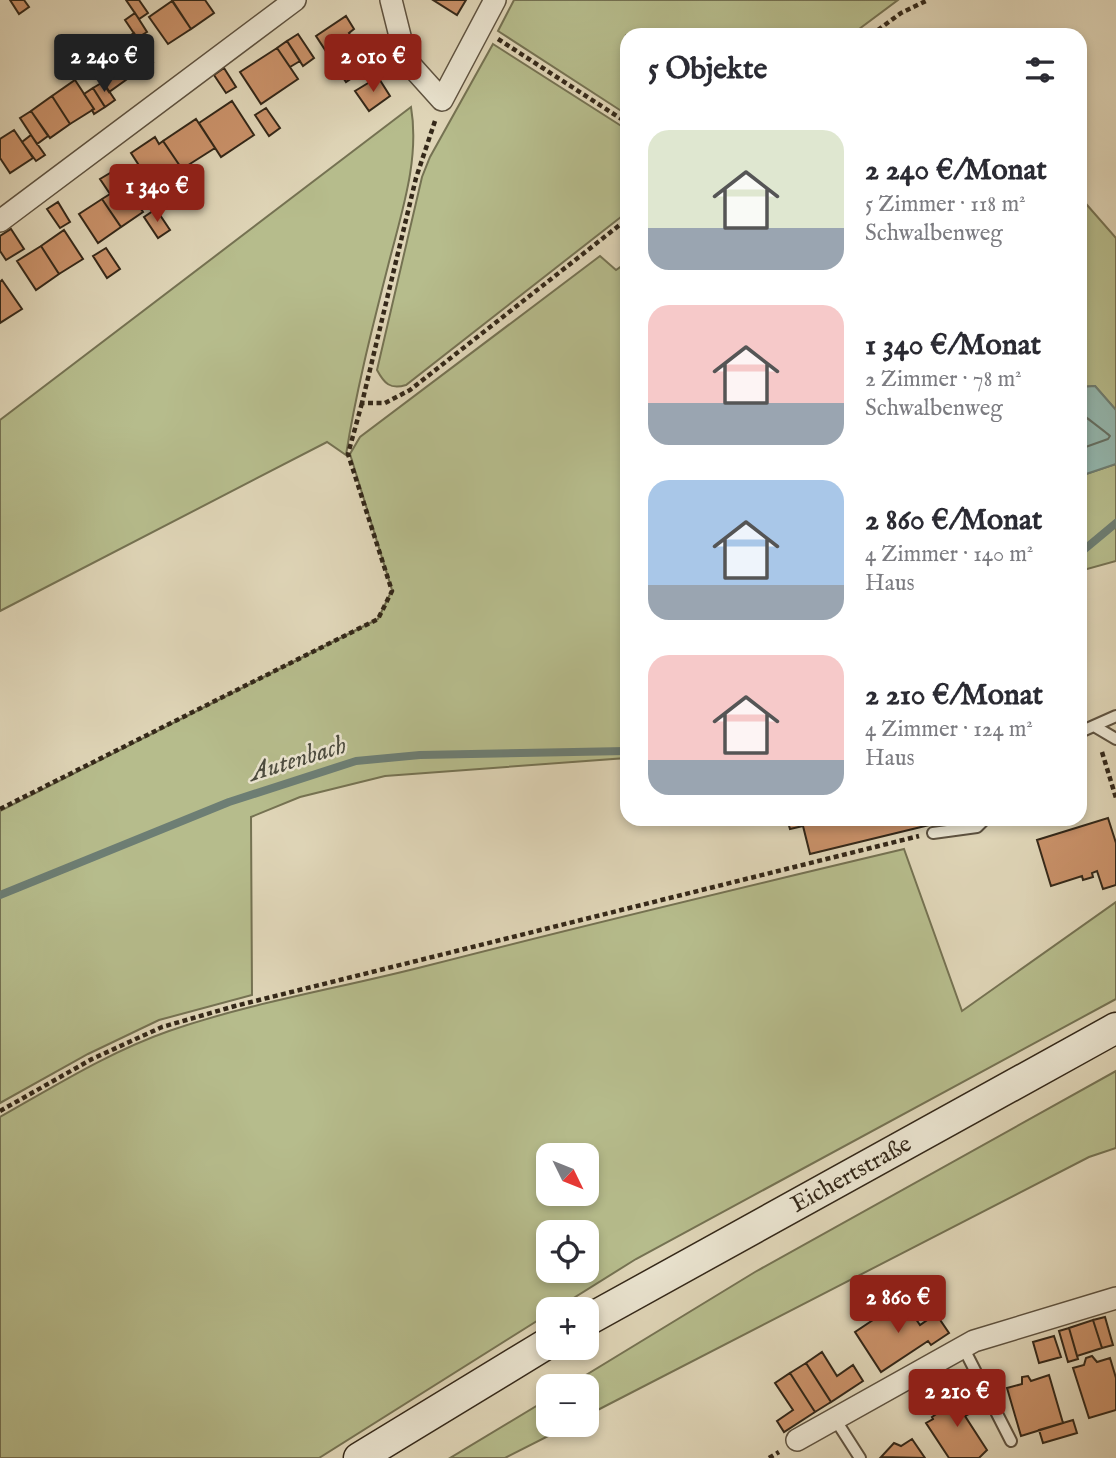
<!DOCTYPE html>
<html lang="de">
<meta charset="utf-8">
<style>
:root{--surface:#fff;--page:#f7f7f7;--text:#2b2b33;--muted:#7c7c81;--accent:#8f2418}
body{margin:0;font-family:"IM FELL English",serif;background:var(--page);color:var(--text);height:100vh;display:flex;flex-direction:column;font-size:26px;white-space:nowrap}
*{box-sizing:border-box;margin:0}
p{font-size:23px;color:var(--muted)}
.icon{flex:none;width:38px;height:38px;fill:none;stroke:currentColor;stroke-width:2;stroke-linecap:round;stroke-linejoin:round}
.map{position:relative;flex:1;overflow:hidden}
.sheet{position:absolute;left:620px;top:28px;width:467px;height:798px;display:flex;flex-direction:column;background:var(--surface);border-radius:21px;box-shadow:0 4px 10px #0003}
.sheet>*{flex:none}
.needle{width:46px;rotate:133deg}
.buttons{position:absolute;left:536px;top:1143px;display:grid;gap:14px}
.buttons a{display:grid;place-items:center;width:63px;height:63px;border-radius:14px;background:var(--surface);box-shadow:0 4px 10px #0003;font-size:35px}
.price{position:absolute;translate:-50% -60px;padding:0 16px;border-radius:7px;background:var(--accent);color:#fff;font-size:23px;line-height:46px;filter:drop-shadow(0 2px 4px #0008)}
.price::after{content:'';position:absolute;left:50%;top:42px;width:21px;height:16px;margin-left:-10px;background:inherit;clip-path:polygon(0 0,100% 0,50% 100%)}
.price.selected{background:#222;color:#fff}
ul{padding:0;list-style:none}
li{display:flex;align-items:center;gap:21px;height:175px;padding:0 28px}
li span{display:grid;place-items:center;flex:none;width:196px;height:140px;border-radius:21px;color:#555}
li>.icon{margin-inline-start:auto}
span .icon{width:84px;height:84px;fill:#fffc;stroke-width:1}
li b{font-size:30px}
h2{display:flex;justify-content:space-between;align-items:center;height:84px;padding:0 28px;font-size:30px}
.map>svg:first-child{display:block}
</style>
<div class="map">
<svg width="1116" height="1458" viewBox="0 0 1116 1458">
<rect width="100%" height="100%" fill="#dfd5b7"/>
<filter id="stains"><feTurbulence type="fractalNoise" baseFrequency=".00286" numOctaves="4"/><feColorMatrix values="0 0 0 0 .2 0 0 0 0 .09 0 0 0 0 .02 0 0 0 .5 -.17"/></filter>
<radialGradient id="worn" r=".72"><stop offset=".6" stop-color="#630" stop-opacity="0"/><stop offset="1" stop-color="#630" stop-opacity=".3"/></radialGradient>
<path fill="#b6bc8c" stroke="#757252" stroke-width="2" fill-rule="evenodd" d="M514,0H898L851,35H626V114L498,31Z
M493,44L626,129V213L406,385C390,390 384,383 377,370L422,177L430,157Z
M411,107C420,160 401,214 388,266C372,329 356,391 346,455L327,442L0,611V420Z
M1080,197L1116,238V410L1095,386L1080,387Z
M600,256L616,270L626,263V758L385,776L300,797L251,817L252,995L159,1020L88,1054L0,1103V811L378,619L392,590L350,454L360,437Z
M1116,464V561L1080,571V476Z
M904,849L962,1011L1116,902V999L636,1259L556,1309H548V1314L319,1458H0V1117C55,1086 109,1052 169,1031C253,1002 341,988 426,966C585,925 744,887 904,849ZM548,1155H586V1194H548ZM548,1232H586V1270H548Z
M1116,1071V1148L1089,1157L586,1416V1386H568L755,1272Z
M548,1399V1424L570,1425L505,1458H450Z"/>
<path fill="#93b8b0" stroke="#6d7e74" stroke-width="2" d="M1095,386L1116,410V464L1080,476V387Z"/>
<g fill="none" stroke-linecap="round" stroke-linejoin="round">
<path stroke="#647064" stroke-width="2" d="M1080,413C1082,414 1108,434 1110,436L1108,439L1080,449"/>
<path stroke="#6d7e74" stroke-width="8" d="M1080,553L1116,523
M0,895L229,802L356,761L420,755L626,751"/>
</g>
<path fill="#c99169" stroke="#342819" stroke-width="2" d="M10,0H24L29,7L19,14Z
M126,0H139L148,13L139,19Z
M172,0H205L214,13L191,29Z
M433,0H466L457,15Z
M172,1L191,29L168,44L149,17Z
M135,13L147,32L137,38L125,20Z
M346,16L354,29L349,33L371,65L346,82L316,36Z
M134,33L153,62L130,77L111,49Z
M298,34L314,58L303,66L287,41Z
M287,41L300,61L290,67L277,48Z
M277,48L298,79L261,104L240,72Z
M111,49L130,77L109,92L90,64Z
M224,68L236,87L226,93L214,75Z
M378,77L390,96L369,111L355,91Z
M75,80L94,109L70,124L52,96Z
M103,82L115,100L105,107L93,88Z
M93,88L105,107L94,114L92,110L94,109L84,94Z
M52,96L70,124L50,138L31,111Z
M232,101L254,135L221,157L199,123Z
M266,108L280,128L269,136L255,115Z
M31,111L48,136L37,144L20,118Z
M196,119L215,148L182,169L163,141Z
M14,130L33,158L10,173L0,158V139Z
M31,135L45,155L36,161L22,142Z
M155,137L159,144L163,141L184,172L166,184L154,166L144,173L131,153Z
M115,170L143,212L121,227L102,199L110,194L100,179Z
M184,172L199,194L178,208L163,186Z
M102,199L121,227L98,243L79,214Z
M58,202L70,222L60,228L47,209Z
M156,209L170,230L158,238L144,217Z
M11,229L24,249L6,260L0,251V236Z
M64,230L83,259L59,274L41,246Z
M41,246L59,274L36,290L17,261Z
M106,248L120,269L107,278L93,256Z
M2,280L22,309L0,323V282Z
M1108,818L1116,843V885L1103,889L1097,871L1092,873L1093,877L1083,880L1082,876L1051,886L1037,840Z
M787,819H954L810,854L803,826L790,829Z
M903,1300L920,1325L936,1314L949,1333L931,1345L928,1341L881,1372L855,1332Z
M1105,1317L1113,1345L1102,1348L1093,1320Z
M1093,1320L1102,1348L1077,1356L1069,1328Z
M1069,1328L1078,1359L1068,1362L1059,1331Z
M1054,1336L1061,1357L1039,1363L1033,1342Z
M822,1352L837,1376L853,1365L863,1381L831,1402L806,1363Z
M1092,1356L1097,1362L1110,1358L1116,1378V1410L1089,1418L1073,1368L1084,1365L1086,1358Z
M806,1363L831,1402L815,1412L790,1373Z
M790,1373L815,1412L784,1432L777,1421L793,1410L775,1383Z
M1049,1375L1063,1423L1021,1436L1007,1388L1022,1384V1377L1028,1376L1031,1381Z
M965,1390L978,1409L965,1416L987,1450L979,1458H949L926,1423L933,1419L932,1417L951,1404L949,1401Z
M1073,1420L1077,1433L1043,1443L1039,1430Z
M912,1439L925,1458L881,1457L894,1443L901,1446Z"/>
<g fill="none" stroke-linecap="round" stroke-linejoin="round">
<defs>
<path id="lane" d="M1094,726L1116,739
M1080,732L1116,716
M933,833L977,827L985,819
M963,1347L1011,1441
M835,1419L860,1458"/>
<path id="street" d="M391,0L406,60L442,100L495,0
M0,221L295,0
M797,1440L974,1341L1116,1298"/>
<g id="secondary">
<path id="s1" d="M586,1321L1116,1028"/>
<path d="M359,1458L548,1343"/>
</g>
</defs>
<use href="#lane" stroke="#5f5340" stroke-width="14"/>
<use href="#street" stroke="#5f5340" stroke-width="24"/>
<use href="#secondary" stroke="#342819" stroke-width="33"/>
<path stroke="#342819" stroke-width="4.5" stroke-dasharray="5 3.5" stroke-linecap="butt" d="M871,35L901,13L928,0
M498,39L626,122
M435,121L416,178L362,403H385L410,390L626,220
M1102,752L1116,798
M0,809L378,619L392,591L348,454L362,403
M0,1111L92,1059L162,1027L235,1006L919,836
M769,1458L779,1452"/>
<use href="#lane" stroke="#eae4d0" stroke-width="10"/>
<use href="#street" stroke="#eae4d0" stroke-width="21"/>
<use href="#secondary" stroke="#eae4d0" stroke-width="30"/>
</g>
<g text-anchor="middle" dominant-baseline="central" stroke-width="5" stroke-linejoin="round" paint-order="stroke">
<g font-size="24" fill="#342819" stroke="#eae4d0">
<text stroke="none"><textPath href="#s1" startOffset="303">Eichertstraße</textPath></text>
</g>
<g font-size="26" font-style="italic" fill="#4c4c3f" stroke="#eae4d0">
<text transform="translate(298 759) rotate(-17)">Autenbach</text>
</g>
</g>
<rect width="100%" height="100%" filter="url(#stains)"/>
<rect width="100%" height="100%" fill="url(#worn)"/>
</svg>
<div class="buttons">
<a><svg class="needle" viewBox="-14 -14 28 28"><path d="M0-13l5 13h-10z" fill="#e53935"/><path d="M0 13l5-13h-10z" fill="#7c7c81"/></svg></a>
<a><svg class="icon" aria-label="locate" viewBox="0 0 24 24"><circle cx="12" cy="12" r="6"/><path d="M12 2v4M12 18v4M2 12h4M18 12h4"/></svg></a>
<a>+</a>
<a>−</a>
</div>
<b class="price selected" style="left:104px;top:94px">2 240 €</b>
<b class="price" style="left:373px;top:94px">2 010 €</b>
<b class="price" style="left:157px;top:224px">1 340 €</b>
<b class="price" style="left:898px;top:1335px">2 860 €</b>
<b class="price" style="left:957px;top:1429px">2 210 €</b>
<section class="sheet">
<h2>5 Objekte<svg class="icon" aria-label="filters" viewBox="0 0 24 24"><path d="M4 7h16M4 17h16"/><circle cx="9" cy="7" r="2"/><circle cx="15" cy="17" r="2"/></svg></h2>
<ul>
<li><span style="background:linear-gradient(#dfe7d0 70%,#9aa5b1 0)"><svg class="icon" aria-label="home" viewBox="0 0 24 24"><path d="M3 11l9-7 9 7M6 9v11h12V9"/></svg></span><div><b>2 240 €/Monat</b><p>5 Zimmer · 118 m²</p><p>Schwalbenweg</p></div></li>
<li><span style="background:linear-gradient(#f6c9c9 70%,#9aa5b1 0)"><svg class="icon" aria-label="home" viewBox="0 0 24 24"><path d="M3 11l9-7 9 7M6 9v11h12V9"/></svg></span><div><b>1 340 €/Monat</b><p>2 Zimmer · 78 m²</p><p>Schwalbenweg</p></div></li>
<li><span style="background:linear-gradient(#a9c7e8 75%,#9aa5b1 0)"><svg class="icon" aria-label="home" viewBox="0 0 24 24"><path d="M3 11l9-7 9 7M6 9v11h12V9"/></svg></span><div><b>2 860 €/Monat</b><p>4 Zimmer · 140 m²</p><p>Haus</p></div></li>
<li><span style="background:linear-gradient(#f6c9c9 75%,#9aa5b1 0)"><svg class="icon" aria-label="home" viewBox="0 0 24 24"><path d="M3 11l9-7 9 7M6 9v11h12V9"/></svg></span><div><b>2 210 €/Monat</b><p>4 Zimmer · 124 m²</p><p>Haus</p></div></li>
</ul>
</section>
</div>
